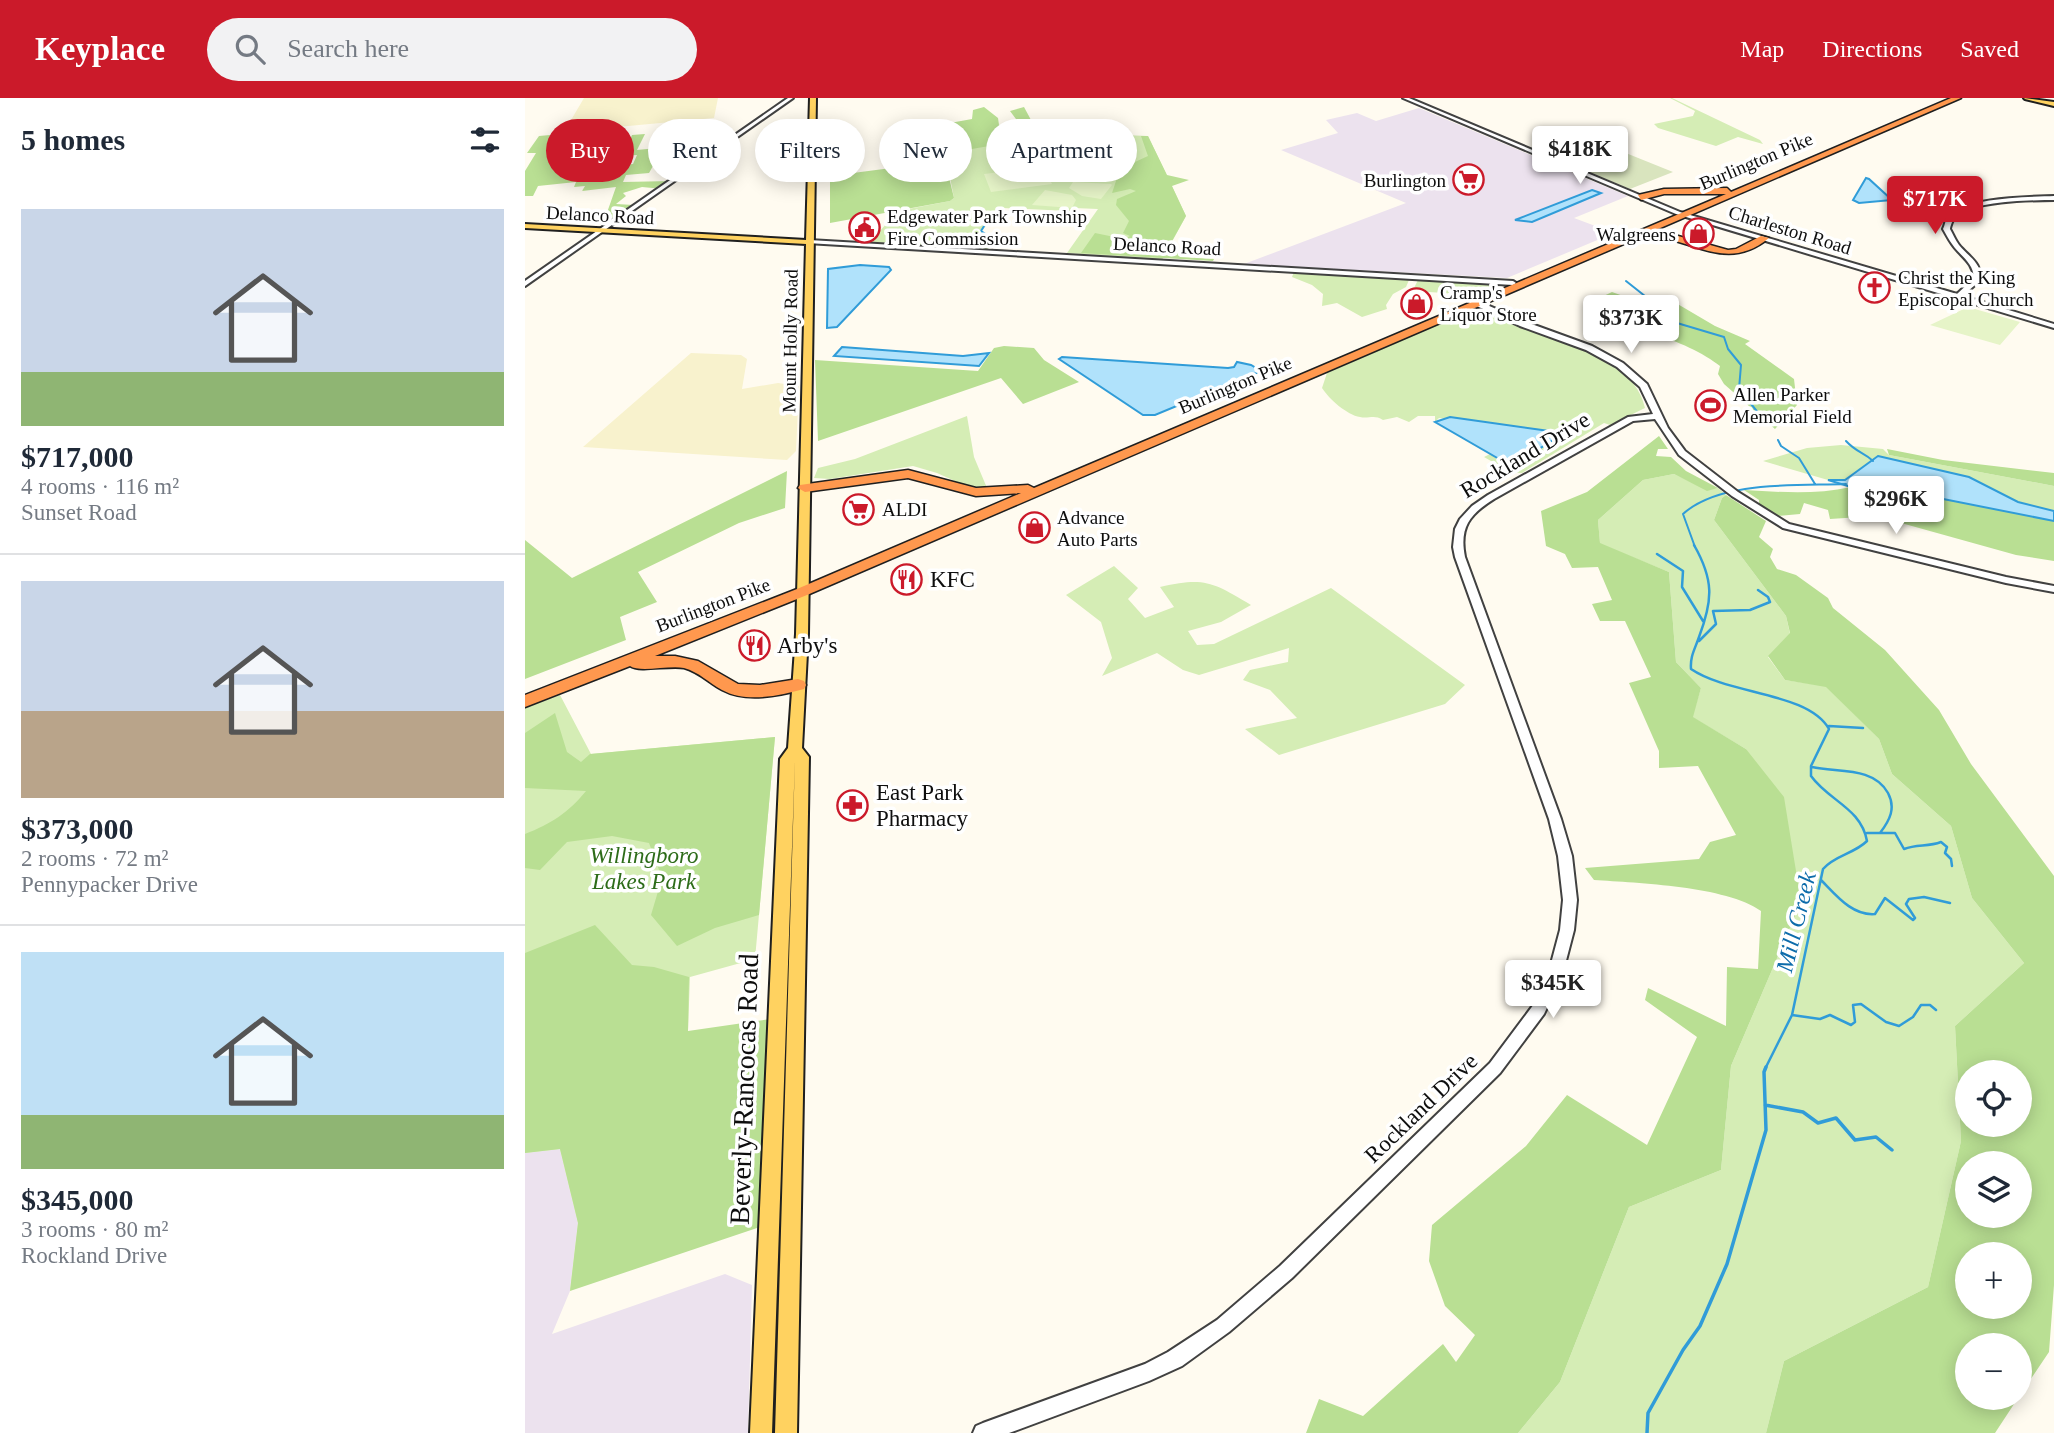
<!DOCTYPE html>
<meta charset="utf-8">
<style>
:root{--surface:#fff;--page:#f2f2f3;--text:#1f2937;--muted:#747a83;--line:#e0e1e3;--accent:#cb1a2a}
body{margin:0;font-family:"Times New Roman",serif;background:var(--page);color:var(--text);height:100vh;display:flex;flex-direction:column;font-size:26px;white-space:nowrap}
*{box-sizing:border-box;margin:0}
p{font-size:23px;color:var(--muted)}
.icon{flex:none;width:38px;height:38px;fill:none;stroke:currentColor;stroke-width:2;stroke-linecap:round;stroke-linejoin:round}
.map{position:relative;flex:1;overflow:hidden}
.side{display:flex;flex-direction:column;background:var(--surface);width:525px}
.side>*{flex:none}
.hud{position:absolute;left:21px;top:21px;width:665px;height:63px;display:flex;gap:14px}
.fabs{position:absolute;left:1430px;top:962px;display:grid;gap:14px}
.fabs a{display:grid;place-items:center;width:77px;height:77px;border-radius:50%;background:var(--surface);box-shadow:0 4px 18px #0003;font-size:35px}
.price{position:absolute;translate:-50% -60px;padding:0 16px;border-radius:7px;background:#fff;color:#222;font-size:23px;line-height:46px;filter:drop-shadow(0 2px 4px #0008)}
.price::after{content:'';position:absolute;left:50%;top:42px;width:21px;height:16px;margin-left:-10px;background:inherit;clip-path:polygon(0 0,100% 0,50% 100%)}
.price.active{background:var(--accent);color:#fff}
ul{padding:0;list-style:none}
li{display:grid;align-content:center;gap:14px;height:371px;padding:0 21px}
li+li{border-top:2px solid var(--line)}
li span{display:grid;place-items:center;height:217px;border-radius:0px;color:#555}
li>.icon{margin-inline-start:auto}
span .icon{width:126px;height:126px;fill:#fffc;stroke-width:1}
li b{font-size:30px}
h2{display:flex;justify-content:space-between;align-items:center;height:84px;padding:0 21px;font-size:30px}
.chip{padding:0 24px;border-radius:32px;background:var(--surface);box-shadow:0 4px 18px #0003;font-size:24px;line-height:63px}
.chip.active{background:var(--accent);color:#fff}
header{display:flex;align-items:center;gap:42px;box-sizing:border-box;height:98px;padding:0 35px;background:var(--accent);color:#fff}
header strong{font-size:33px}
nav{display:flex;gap:38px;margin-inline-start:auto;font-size:24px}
.search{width:490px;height:63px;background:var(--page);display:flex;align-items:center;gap:18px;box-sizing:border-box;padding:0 24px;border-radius:38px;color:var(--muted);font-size:26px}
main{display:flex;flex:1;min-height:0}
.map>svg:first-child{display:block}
</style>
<header>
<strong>Keyplace</strong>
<div class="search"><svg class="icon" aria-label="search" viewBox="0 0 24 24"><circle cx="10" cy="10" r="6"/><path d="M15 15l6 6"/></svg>Search here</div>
<nav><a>Map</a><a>Directions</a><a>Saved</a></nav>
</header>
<main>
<section class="side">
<h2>5 homes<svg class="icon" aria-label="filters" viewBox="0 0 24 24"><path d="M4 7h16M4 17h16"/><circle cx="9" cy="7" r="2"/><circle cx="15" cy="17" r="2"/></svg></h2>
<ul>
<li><span style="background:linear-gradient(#c9d6e8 75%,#8fb573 0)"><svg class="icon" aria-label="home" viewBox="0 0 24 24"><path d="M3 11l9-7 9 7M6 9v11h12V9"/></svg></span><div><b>$717,000</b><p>4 rooms · 116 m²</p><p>Sunset Road</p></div></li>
<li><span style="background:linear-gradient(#c9d6e8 60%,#b9a48a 0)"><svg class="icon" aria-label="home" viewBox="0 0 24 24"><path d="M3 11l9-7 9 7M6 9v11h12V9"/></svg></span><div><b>$373,000</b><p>2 rooms · 72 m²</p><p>Pennypacker Drive</p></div></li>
<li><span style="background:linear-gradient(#bfe0f5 75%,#8fb573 0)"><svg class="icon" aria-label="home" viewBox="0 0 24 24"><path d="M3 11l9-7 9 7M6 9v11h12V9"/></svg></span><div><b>$345,000</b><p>3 rooms · 80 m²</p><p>Rockland Drive</p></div></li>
</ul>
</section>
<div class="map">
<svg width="1529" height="1335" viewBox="0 0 1529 1335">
<rect width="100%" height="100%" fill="#fffbf0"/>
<path fill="#ece2ee" d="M894,10L1103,98L1049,120L1089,135L982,180L719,166L881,105L756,52L813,35L801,22L832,15L851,23Z
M35,1051L53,1125L45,1193L27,1236L200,1176L227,1187L223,1335H0V1055Z"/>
<path fill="#f8f2cd" d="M59,0H193L189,20L39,34Z
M166,255L216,257L222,261L217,291L253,285L274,288L271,353L262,362L58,349Z"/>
<path fill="#d5edb5" d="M1145,0H1147L1235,42L1238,46L1213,39L1191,48L1133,30L1129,26L1168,18L1170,13Z
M567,30L598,37L623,38L661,118L637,162L542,155L573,111L549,110L545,113L478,110L456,133L462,137L481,140L459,153L343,146L373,113L425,103L429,100L420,54Z
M769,174L884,182L881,189L868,196L861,207L862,211L837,219L812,205L797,208L798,196L787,187L767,179Z
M898,181L973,185L974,186L947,197L904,194L889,190L893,182Z
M949,211L960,212C1006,230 1110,255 1120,310L1085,327L1079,325L997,375H987L959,359L965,356L989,365L1028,343L1023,333L914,320L910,324V318H893L884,324L872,319L858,322C849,316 844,321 835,319C822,317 804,301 797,290L802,275Z
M442,318L449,359L462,390L441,388L412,375L388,368L305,381L289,380L293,370L330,361Z
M1316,347L1358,351L1364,357L1529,388V413L1493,404L1444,379L1353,358L1320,382H1303L1238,363L1282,350Z
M1149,376L1182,392L1193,390L1201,397L1197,400L1189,422L1261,518L1265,536L1243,559L1260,582L1301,588L1354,641L1367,676L1426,728L1447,800L1499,865L1430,928L1436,1043L1403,1189L1259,1263L1241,1335H993L1035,1284L1104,1109L1196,1072L1206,968L1276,804L1221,651L1167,619L1176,590L1151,564L1144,474L1075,446L1073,422L1118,382Z
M589,468L613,490L603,501L620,520L649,509L635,489C680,479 687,484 726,507L696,524L663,533L672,547L689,546L806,490L940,587L920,606L754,657L720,631L772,620L745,592L718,582L725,572L763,564L764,550L674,577L658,572L632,555L577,578L587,560L576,524L541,497Z
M35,597L66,656L250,639L230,861L165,879L163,933L45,1193L53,1125L35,1051L0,1055V610Z"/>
<path fill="#b9df93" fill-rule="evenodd" d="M459,9L473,20L474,27L494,25L485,13L499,9L506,22L504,28L477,34L478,41L519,39L541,33L562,35L561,32L567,30L598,37L586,44L573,42V46L592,55L568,57L565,53L549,54L562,52L541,38L537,40L534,48L505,41L441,52L430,45L419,54L389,56L386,53C372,54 367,53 361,41L381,43L398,36L418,41L403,29L447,21L448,12Z
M36,36L32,45L72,42V45L89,43L79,69L108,66L112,57L98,58L107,37L120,36L112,52L152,48L156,41L175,39L173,47L203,44L198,48L156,53L152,62L182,60L175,64L128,68L124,75L101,77L98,84L148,83L138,91L117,89L98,95L101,98L91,106L109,107L78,126L91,89L57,93L60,88L49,89L51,84L13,88L8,98H0V73L11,55H2L14,38Z
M616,38H623L642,77L664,82L647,88L661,118L642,152L656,153L655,159L689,161L688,163L556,155L570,135L599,141L605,138L598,135L604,123L591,107L592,101L611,93L605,91L587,95L593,77L543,84L538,82L597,70L623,58Z
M420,63L429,100L425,103L305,125V78Z
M1087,194L1115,204L1139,198L1190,228L1225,243L1220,246L1269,281L1272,307L1250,331L1199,286L1193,276L1195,268C1180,256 1150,241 1130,238C1101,233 1096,245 1067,225L1077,213L1066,204Z
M479,248L509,250L519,262L554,284L498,306L476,280L293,343L290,262L453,273L469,250Z
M1134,338L1143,351H1133L1131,358L1146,359L1161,373L1193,390L1182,393L1149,376L1118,382L1073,422L1075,445L1144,474L1151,564L1176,590L1168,619L1221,651L1259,699L1276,804L1206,968L1196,1072L1104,1109L1035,1284L993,1335H781L794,1301L838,1318L918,1246L931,1264L950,1237L920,1208L904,1163L907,1127L1001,1048L1042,997L1122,1047L1172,939L1120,902L1123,890L1201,928L1202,869L1233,871L1236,813C1201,788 1113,785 1069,782L1060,770L1174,761L1185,744L1211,737L1173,668L1134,670V653L1104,585L1126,579L1100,523H1075L1067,506L1087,502L1073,469L1047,470L1040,456L1021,448L1016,413L1062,394Z
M1362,351L1418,362L1529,375V388L1364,357Z
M262,373L260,410L214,425L113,474L132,504L95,519L101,542L0,581V442L47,480Z
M1326,389L1378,393L1529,423V463L1491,457L1351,418L1305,421L1303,412L1279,405L1275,416L1252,418L1234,408V402L1219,392C1255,394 1290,397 1326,389Z
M1201,397L1241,423L1234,439L1248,451L1245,459L1252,471L1271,477L1303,500L1308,510L1360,552L1414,612L1446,666L1529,778V1187L1524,1254L1495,1297L1494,1248H1442V1300H1493L1470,1335H1241L1259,1263L1403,1189L1436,1043L1430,928L1499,865L1447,800L1426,728L1367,676L1354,641L1301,589L1260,582L1243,558L1265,535L1261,518L1189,422L1197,400ZM1442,975H1494V1027H1442ZM1442,1066H1494V1118H1442ZM1442,1157H1494V1209H1442Z
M30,615L42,654L56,664L65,656L250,639L234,817L190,830L152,848L126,817L137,780L124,745L87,738L42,744L15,772L0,770V736C26,726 44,714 61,693L0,690V635Z
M70,827L107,867L129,869L164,879L163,933L245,921L235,1129L45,1193L53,1125L35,1051L0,1055V855Z"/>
<path fill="#d9e4be" d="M1071,43L1148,74L1105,91L1021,56Z"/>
<path fill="#e6f4c8" d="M483,66L541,70L531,82H525L527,86L466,94L459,76L476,74Z
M548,84L586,86L587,87L576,101L557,98L544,90Z
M520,92L547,97L551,102L547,110L507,107Z
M1443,209L1495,224L1475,247L1405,227Z"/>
<path fill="#b0e2fb" stroke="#309cd8" stroke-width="2" d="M565,36L570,38L565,51L544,52L534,49L537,41L543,37Z
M1341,80L1344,81L1367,102L1334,105L1328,102Z
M1067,92L1076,95L1007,124L990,122Z
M335,167L364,169L366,172L312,229L302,230L303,171Z
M317,249L438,258L464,255L454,268L309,258Z
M537,259L703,270L709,269L712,264L726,267L736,273L630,317H618L534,261Z
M925,319L1024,333L1031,340L995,363L981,365L910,324Z
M1353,358L1444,379L1493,404L1529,413V423L1378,393L1326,389L1303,382H1320Z"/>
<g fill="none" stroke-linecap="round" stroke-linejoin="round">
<path stroke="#309cd8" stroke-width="2" d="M402,124L443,114H468L456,133L462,137L481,140
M1101,183L1130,206L1137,217L1152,225L1199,239L1203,251L1216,267L1214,291L1243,327
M1253,342L1256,348L1274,360L1290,386
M1321,343C1332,355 1339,354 1348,363
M1170,449L1158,416C1195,382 1273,388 1321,386"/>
<path stroke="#309cd8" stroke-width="2.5" d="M1169,447C1189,482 1188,502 1174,539C1170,551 1165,558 1166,571C1204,597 1283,594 1304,631L1286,668V678C1304,703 1336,710 1342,743C1329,756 1310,757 1298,771L1267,917L1240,971
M1132,456L1158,473L1157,489L1178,523
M1174,543L1191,526L1188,513L1225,512L1245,504L1243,499L1233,492
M1304,628L1338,630
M1287,669C1312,675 1348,668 1363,695C1371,710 1365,722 1355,735
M1342,735H1370L1379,751C1392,746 1403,749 1416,744L1422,749L1420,755L1426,761L1427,768
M1296,782C1311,797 1327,818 1350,816L1360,800L1388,822L1390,820L1381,806L1384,801L1399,799L1425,805
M1267,917L1295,921L1305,917L1326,927L1330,924L1328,907L1336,906L1361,924L1374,928L1388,919L1396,907H1405L1411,912"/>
<path stroke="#309cd8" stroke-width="3.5" d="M1240,1007L1278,1014L1293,1025L1311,1020L1330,1042L1351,1039L1367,1052
M1122,1335L1123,1315L1158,1252L1175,1228L1202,1166L1241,1032L1239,974L1241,969"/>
<defs>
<path id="minor" d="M263,0H268L0,188V183Z
M878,0H884L1155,114L1432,196L1449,180C1448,164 1436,159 1427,146C1424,142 1421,136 1418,131C1420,127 1420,123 1422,120C1435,99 1506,99 1529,98V102C1507,102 1443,103 1429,120C1428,121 1425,129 1425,131C1428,136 1430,142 1434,147C1444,159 1458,166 1455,182L1438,198L1529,226V230L1151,116Z
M284,142L988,183L991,185L988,187L282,145V143Z
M946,200L1001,224L1067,248L1098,265L1122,286L1143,330L1160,353L1213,394L1264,426L1481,479L1529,488V494L1481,485L1258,430L1207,398L1154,357L1130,321L1108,323L969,401C945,416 934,429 940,459L1036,721L1047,758L1052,802L1049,832L1037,878L1019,916L975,975L767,1180L704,1234L657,1268L624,1283L484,1335H448L451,1328L458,1325L620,1266L643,1254L692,1222L755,1168L965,965L1009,906L1023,877L1035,832L1038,802L1033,758L1024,721L930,459L928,449L930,431L935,421L947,408L963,397L1103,319L1128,316L1115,289L1092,269L1061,252L995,228L943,204L942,202Z"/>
<path id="major" d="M285,0H291L283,536L277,650L284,659L272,1335H250L270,661L247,1335H225L255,661L263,650L271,536L281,146L0,130V126L281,142Z
M1499,0L1529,4V8L1500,1Z"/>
<path id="highway" d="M1426,0H1436L1126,134H1139L1203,152L1211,151L1236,138L1244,140C1208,169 1182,151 1143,141C1134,139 1124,140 1115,139L282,497L130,558H150L173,563L213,586L235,587L273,581L279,583L281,587L279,591C254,598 221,605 197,592C184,585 174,574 159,570C144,567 115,575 105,568L0,609V597L272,491L496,395L451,398L383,380L280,394L273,390L275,387L383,372L451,390L503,387L509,390L1201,96H1139L1116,102L1113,97L1139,91L1202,90L1206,94Z"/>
</defs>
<use href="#minor" stroke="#414141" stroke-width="4"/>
<use href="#major" stroke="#1f1f1f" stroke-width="4"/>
<use href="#highway" stroke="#1f1f1f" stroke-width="3"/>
<use href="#minor" fill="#fff" fill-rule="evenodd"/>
<use href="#major" fill="#ffd260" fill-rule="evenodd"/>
<use href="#highway" fill="#ff984e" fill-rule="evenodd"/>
</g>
<defs>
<symbol id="supermarket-ring" viewBox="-11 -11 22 22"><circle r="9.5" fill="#fff" stroke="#cb1a2a" stroke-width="1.5"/><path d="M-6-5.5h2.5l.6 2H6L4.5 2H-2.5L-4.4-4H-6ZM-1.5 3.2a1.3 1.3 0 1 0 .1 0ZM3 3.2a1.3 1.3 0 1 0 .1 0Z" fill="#cb1a2a"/></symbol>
<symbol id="civic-ring" viewBox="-11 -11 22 22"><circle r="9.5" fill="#fff" stroke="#cb1a2a" stroke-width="1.5"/><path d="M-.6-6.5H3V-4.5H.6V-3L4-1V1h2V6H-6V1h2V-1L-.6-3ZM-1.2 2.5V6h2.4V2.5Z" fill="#cb1a2a"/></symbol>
<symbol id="shop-ring" viewBox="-11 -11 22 22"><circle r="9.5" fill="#fff" stroke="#cb1a2a" stroke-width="1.5"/><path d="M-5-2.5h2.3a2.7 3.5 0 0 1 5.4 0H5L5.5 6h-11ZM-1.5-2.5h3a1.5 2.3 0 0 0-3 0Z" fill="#cb1a2a"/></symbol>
<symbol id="church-ring" viewBox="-11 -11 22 22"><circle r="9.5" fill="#fff" stroke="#cb1a2a" stroke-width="1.5"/><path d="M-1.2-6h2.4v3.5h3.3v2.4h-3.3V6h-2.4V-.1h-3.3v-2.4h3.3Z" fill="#cb1a2a"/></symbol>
<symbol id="stadium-ring" viewBox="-11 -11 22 22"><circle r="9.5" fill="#fff" stroke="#cb1a2a" stroke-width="1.5"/><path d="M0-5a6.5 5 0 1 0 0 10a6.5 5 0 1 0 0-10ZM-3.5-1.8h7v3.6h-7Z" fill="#cb1a2a"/></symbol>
<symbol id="restaurant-ring" viewBox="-11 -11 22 22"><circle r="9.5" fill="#fff" stroke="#cb1a2a" stroke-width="1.5"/><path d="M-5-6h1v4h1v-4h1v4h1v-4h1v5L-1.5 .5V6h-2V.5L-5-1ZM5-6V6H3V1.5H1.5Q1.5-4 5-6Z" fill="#cb1a2a"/></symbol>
<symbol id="pharmacy-ring" viewBox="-11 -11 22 22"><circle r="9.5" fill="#fff" stroke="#cb1a2a" stroke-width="1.5"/><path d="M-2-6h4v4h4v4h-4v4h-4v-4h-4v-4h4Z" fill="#cb1a2a"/></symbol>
</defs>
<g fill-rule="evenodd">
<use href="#supermarket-ring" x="926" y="64" width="35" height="35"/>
<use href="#civic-ring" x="322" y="112" width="35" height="35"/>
<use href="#shop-ring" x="1156" y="118" width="35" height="35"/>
<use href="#church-ring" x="1332" y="172" width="35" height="35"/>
<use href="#shop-ring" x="874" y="188" width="35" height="35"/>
<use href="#stadium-ring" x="1168" y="290" width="35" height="35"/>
<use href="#supermarket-ring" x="316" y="394" width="35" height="35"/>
<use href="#shop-ring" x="492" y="412" width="35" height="35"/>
<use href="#restaurant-ring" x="364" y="464" width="35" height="35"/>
<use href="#restaurant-ring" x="212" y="530" width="35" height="35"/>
<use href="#pharmacy-ring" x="310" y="690" width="35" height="35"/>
</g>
<g text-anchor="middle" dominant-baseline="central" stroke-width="7" stroke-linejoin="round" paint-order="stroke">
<g font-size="19" fill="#0e0e0e" stroke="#fff">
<text transform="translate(1231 63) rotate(-23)">Burlington Pike</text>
<text transform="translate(75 117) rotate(3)">Delanco Road</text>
<text transform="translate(1265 132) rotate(17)">Charleston Road</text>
<text transform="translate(642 148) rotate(3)">Delanco Road</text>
<text transform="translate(265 243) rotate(-89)">Mount Holly Road</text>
<text transform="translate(710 287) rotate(-23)">Burlington Pike</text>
<text transform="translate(188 507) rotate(-21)">Burlington Pike</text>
</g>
<g font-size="19" fill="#0e0e0e" stroke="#fff" text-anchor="start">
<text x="921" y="82" text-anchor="end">Burlington</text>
<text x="362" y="118">Edgewater Park Township<tspan x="362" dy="22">Fire Commission</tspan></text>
<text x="1151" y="136" text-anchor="end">Walgreens</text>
<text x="1373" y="179">Christ the King<tspan x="1373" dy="22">Episcopal Church</tspan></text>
<text x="915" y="194">Cramp's<tspan x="915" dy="22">Liquor Store</tspan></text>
<text x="1208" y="296">Allen Parker<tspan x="1208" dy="22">Memorial Field</tspan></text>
<text x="357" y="411">ALDI</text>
<text x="532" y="419">Advance<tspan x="532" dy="22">Auto Parts</tspan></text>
</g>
<g font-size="23" fill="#0e0e0e" stroke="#fff">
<text transform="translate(1000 357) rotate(-31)">Rockland Drive</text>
<text transform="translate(896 1010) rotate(-44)">Rockland Drive</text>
</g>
<g font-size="23" fill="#0e0e0e" stroke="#fff" text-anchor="start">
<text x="405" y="481">KFC</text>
<text x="252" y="547">Arby's</text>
<text x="351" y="694">East Park<tspan x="351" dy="26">Pharmacy</tspan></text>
</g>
<g font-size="23" font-style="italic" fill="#2d6c19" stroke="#fff">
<text x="119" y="757">Willingboro<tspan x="119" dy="26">Lakes Park</tspan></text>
</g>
<g font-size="24" font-style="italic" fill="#0d6cab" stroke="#fff">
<text transform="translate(1271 824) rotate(-76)">Mill Creek</text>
</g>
<g font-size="28" fill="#0e0e0e" stroke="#fff">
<text transform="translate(219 991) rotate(-88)">Beverly-Rancocas Road</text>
</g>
</g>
</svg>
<div class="fabs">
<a><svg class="icon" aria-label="locate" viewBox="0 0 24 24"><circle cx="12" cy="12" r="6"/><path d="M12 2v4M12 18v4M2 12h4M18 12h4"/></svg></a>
<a><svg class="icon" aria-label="layers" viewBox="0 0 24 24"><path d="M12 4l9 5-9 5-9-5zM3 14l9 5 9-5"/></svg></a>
<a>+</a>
<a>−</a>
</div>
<b class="price" style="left:1055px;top:88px">$418K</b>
<b class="price active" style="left:1410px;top:138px">$717K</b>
<b class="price" style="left:1106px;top:257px">$373K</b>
<b class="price" style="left:1371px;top:438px">$296K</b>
<b class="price" style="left:1028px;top:922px">$345K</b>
<div class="hud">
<a class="chip active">Buy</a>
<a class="chip">Rent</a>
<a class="chip">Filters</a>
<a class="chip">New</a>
<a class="chip">Apartment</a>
</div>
</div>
</main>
